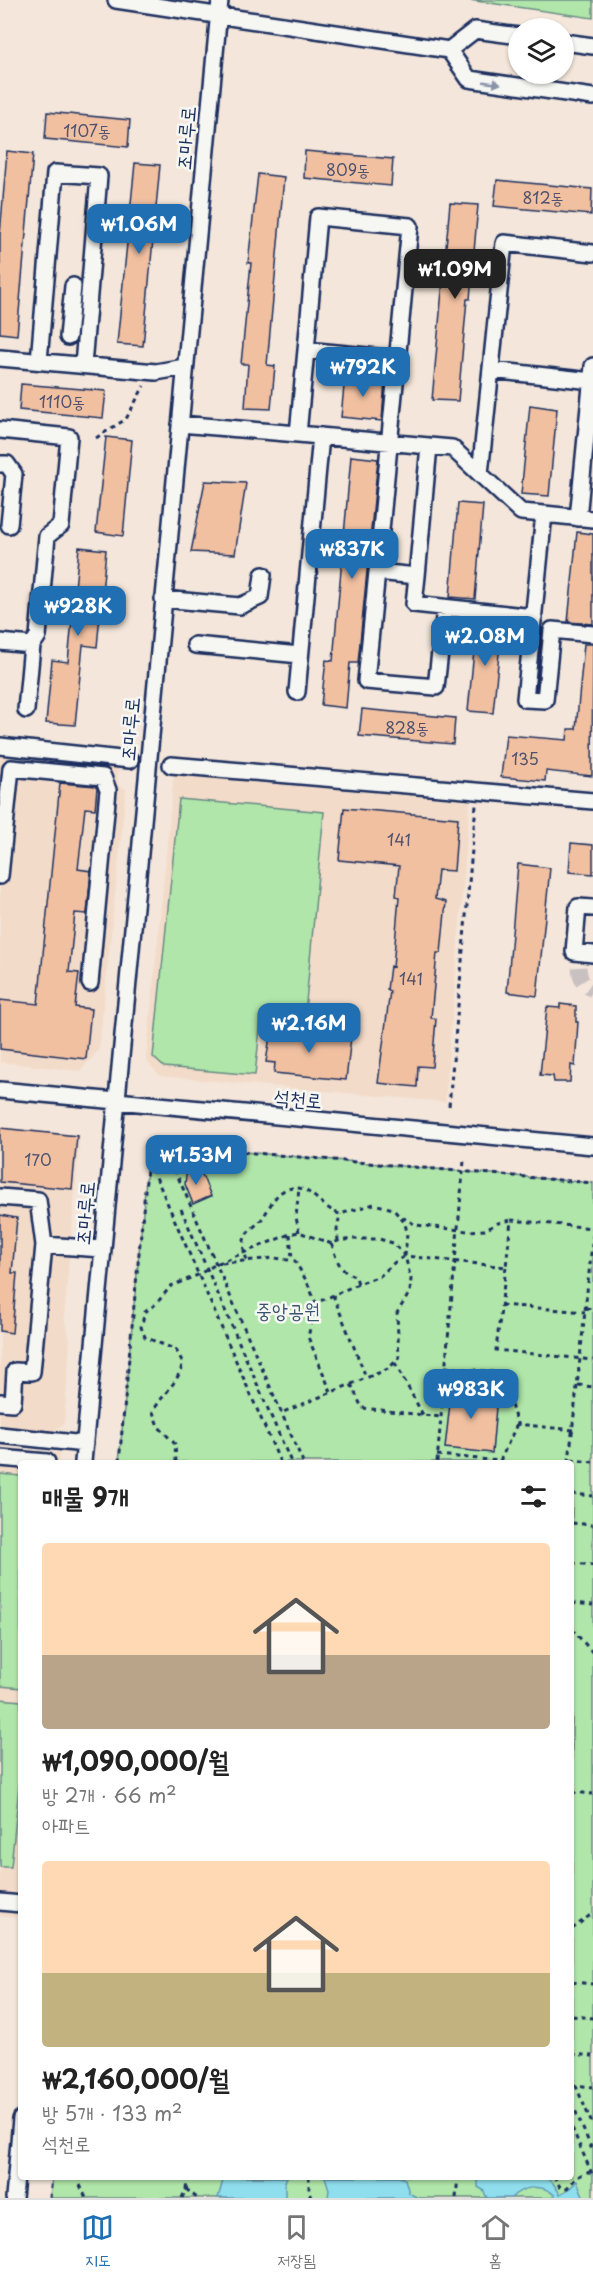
<!DOCTYPE html>
<html lang="ko">
<meta charset="utf-8">
<style>
:root{--surface:#fff;--page:#f6f6f6;--text:#222;--muted:#767676;--line:#e0e0e0;--accent:#1f6fb2}
body{margin:0;font-family:"Playpen Sans","Poor Story",sans-serif;background:var(--page);color:var(--text);height:100vh;display:flex;flex-direction:column;font-size:22px;white-space:nowrap}
*{box-sizing:border-box;margin:0}
p{font-size:20px;color:var(--muted)}
.icon{flex:none;width:33px;height:33px;fill:none;stroke:currentColor;stroke-width:2;stroke-linecap:round;stroke-linejoin:round}
.map{position:relative;flex:1;overflow:hidden}
.drawer{position:absolute;left:18px;top:1460px;width:556px;height:720px;display:flex;flex-direction:column;background:var(--surface);border-radius:6px;box-shadow:0 2px 4px #0004}
.drawer>*{flex:none}
.buttons{position:absolute;left:508px;top:18px;display:grid;gap:12px}
.buttons a{display:grid;place-items:center;width:66px;height:66px;border-radius:50%;background:var(--surface);box-shadow:0 2px 4px #0004;font-size:30px}
.price{position:absolute;translate:-50% -51px;padding:0 14px;border-radius:12px;background:var(--accent);color:#fff;font-size:20px;line-height:39px;filter:drop-shadow(0 2px 3px #0008)}
.price::after{content:'';position:absolute;left:50%;top:36px;width:18px;height:14px;margin-left:-9px;background:inherit;clip-path:polygon(0 0,100% 0,50% 100%)}
.price.selected{background:#222;color:#fff}
ul{padding:0;list-style:none}
li{display:grid;align-content:center;gap:12px;height:318px;padding:0 24px}
li span{display:grid;place-items:center;height:186px;border-radius:6px;color:#555}
li>.icon{margin-inline-start:auto}
span .icon{width:108px;height:108px;fill:#fffc;stroke-width:1}
li b{font-size:26px}
h2{display:flex;justify-content:space-between;align-items:center;height:72px;padding:0 24px;font-size:26px}
.tab-bar{display:flex;justify-content:space-around;align-items:center;height:84px;border-top:2px solid var(--line);background:var(--surface);font-size:16px;color:var(--muted)}
.tab-bar a{display:grid;justify-items:center;gap:3px}
.tab-bar .selected{color:var(--accent)}
.map>svg:first-child{display:block}
</style>
<div class="map">
<svg width="593" height="2198" viewBox="0 0 593 2198">
<rect width="100%" height="100%" fill="#f4e6da"/>
<filter id="ink" filterUnits="userSpaceOnUse"><feTurbulence type="fractalNoise" baseFrequency=".0167" numOctaves="2"/><feDisplacementMap in="SourceGraphic" scale="12" xChannelSelector="R" yChannelSelector="G"/><feConvolveMatrix kernelMatrix="1 2 1 2 8 2 1 2 1" color-interpolation-filters="sRGB"/></filter>
<g filter="url(#ink)">
<path fill="#f3dbc9" d="M0,757L119,768L117,785L126,789L99,1050L80,1071L0,1062Z
M174,775L470,801L445,1102L160,1076L146,1060Z
M0,1127L80,1135L64,1317L70,1341L64,1424L50,1433L0,1428Z
M0,1447L60,1453L59,1462H21V1867L16,1918L0,1916Z"/>
<path fill="#b0e6a9" stroke="#668a84" stroke-width="1.5" d="M469,0H593V18Z
M179,799L324,812L304,1023L261,1019L255,1075L164,1067L153,1057Z
M164,1145L593,1183V2198H50L52,2176H572V1462H119L148,1159Z
M0,1474L21,1476V1688L0,1686Z
M0,1699L21,1701V1767L11,1867H0Z"/>
<path fill="#8fdeed" stroke="#6198b4" stroke-width="1.5" d="M224,2177H287L285,2182V2198H218Z
M325,2177H400L405,2179L409,2193L418,2198H328L329,2189Z
M481,2177H545L553,2183L560,2194L569,2189L577,2181L584,2198H551L555,2196C544,2183 522,2186 511,2198H487L483,2190L478,2187V2179Z"/>
<path fill="#f1c0a1" stroke="#1b2f5e" stroke-width="1.5" d="M47,112L130,120L128,147L45,139Z
M7,151L33,154L17,335L0,333V235Z
M305,151L393,159L391,186L304,178Z
M135,163L160,165L143,346L117,344Z
M258,174L284,177L267,365L275,366L271,409L245,408L248,364H241L251,263H248Z
M497,180L592,189L591,215L494,206Z
M450,203L478,205L470,299H467L458,401L432,400Z
M345,376L385,379L382,421L341,417Z
M21,384L106,391L103,418L19,410Z
M530,405L557,409L549,496L521,494Z
M106,437L132,440L123,536L96,532Z
M351,456L378,459L358,663H350L346,708L321,705L326,660L333,661Z
M205,481L246,483L235,554L191,552Z
M458,503L483,505L475,599L450,597Z
M577,532L593,534V624L568,622Z
M79,547L106,550L97,647L83,645L75,725L46,723L52,660L68,662Z
M477,621L502,624L493,713L468,711Z
M584,644H593L592,776L546,771L545,781L501,777L506,735L567,740L568,729H576Z
M362,709L455,718L453,744L359,736Z
M60,783L96,786L97,788L95,809L85,808L78,869L91,871L87,914L75,913L69,972L79,973L75,1007L91,1009L86,1059L0,1049V1000L38,1004Z
M344,808L458,818L454,871L438,870L435,899L446,902L441,953H437L431,1018L436,1019L432,1067L418,1066L417,1087L378,1083L390,991L387,990L390,966L393,967L399,897L396,896L399,866L339,860Z
M571,843L593,845V874L569,872Z
M518,864L550,868L537,996L507,992Z
M560,1004L576,1006V1022H578L575,1066L571,1065L570,1082H554L553,1076L540,1075L547,1007L560,1008Z
M271,1030L351,1037L346,1080L274,1073L275,1063L266,1062Z
M0,1128L77,1136L72,1189L0,1182Z
M187,1169L200,1170L211,1196L193,1204L185,1184Z
M0,1215L17,1218L12,1273H17L12,1333L0,1331Z
M452,1385L489,1388L487,1405L496,1407L492,1453L445,1448Z"/>
<g fill="none" stroke-linecap="round" stroke-linejoin="round">
<path stroke="#c9c1c1" stroke-width="15" stroke-dasharray="15 8" stroke-linecap="butt" d="M579,967C580,979 582,984 593,990"/>
<defs>
<path id="minor" d="M116,0L449,50L469,79L593,97
M564,42L593,46
M449,50L475,30L519,36
M68,337L73,286
M306,350L298,434L429,446
M0,358L156,372L185,367
M39,361L55,173L99,176L83,365
M491,370L592,381
M180,424L298,434
M0,430L69,437L61,525L47,536L38,636L32,645L0,642
M0,464H7L14,474L9,525
M480,474L504,243L593,253
M578,518L593,366
M593,519L544,514L525,699L545,700L552,630L593,634
M377,572L410,226L318,217L306,350L398,359
M417,576L429,446L452,448L521,512L544,514
M163,599L240,606L260,597L263,575
M445,608L436,687L366,681L377,572L417,576L414,604L534,617
M195,645L300,655
M297,692L321,436
M26,710L32,645
M0,746L130,760
M171,765L593,801
M0,876L11,768L103,777L108,790L90,983
M593,908L578,907L574,952L593,954
M0,1090L593,1146
M0,1197L38,1200L44,1245
M0,1402L13,1403L15,1371L32,1372L44,1245L102,1249
M0,1435L85,1444
M0,1458L47,1462
M83,1462L220,0
M0,1902L21,1904
M14,2198L21,2119"/>
</defs>
<use href="#minor" stroke="#1b2f5e" stroke-width="20"/>
<path stroke="#1b2f5e" stroke-width="3" stroke-dasharray="4.5 4.5" stroke-linecap="butt" d="M96,438L126,419L144,386
M449,1106L476,805
M164,1145L303,1462
M149,1161L280,1462
M181,1209L291,1462
M402,1217L416,1225L468,1231L485,1230L498,1223L511,1220
M299,1232L296,1217L299,1188
M290,1234L292,1259
M338,1241L337,1229L340,1214
M332,1244C334,1253 338,1266 346,1272C349,1274 353,1275 356,1277L358,1284
M247,1260C244,1252 242,1245 245,1237C248,1230 256,1226 261,1220C272,1206 275,1187 297,1188C311,1188 323,1209 340,1214L374,1204L393,1209L405,1223L407,1233L405,1256L506,1267L511,1220L593,1228
M222,1263L275,1258L295,1261L307,1282L316,1303L358,1284L380,1276L395,1262L405,1256
M506,1267L496,1350L593,1360
M333,1295L366,1377
M316,1303L308,1337L331,1392
M501,1305L585,1312
M586,1308L593,1309
M395,1363L423,1415
M445,1367L501,1373L517,1424L573,1430
M351,1384L362,1408L441,1417
M578,1385L593,1387
M437,1455L500,1461L517,1424
M571,1460L593,1462
M119,1462L148,1159L164,1145L593,1183
M176,1462L175,1444L158,1426L153,1412C160,1396 183,1379 182,1361L176,1350L145,1337L141,1327L145,1312L156,1304L171,1286L198,1275L216,1264L290,1234L299,1232L332,1244L338,1241L353,1239H379L393,1243L405,1256L411,1279L410,1292L397,1313L399,1358L388,1369L281,1413
M437,1462L464,1161
M569,1462L593,1235
M572,1494L593,1496
M572,1523L593,1525
M572,1563L593,1565
M572,1603L593,1605
M572,1629L593,1653
M572,1792L593,1794
M572,1929L593,1913
M572,1982L593,1984
M572,2016L593,2018
M572,2054L593,2056
M572,2077L593,2126
M572,2085L593,2087
M572,2103L593,2152
M572,2128L593,2176
M80,2176V2185L86,2198
M309,2176V2192L311,2198
M554,2176L560,2187L567,2188L577,2177L590,2171
M186,2189L197,2198
M50,2198L52,2176
M182,2198L186,2189L188,2176
M456,2198L458,2176"/>
<use href="#minor" stroke="#f6f6f2" stroke-width="15"/>
</g>
<defs><path id="oneway-solid" d="M-6-.8H1V-3.2L6.5 0L1 3.2V.8H-6Z" transform="scale(1.5)"/></defs>
<use fill="#8892a8" href="#oneway-solid" transform="translate(492 83) rotate(8)"/>
</g>
<g text-anchor="middle" dominant-baseline="central" stroke-width="5" stroke-linejoin="round" paint-order="stroke">
<g font-size="16" fill="#50536f">
<text x="87" y="130">1107동</text>
<text x="348" y="169">809동</text>
<text x="543" y="197">812동</text>
<text x="62" y="401">1110동</text>
<text x="407" y="727">828동</text>
<text x="525" y="758">135</text>
<text x="399" y="839">141</text>
<text x="411" y="978">141</text>
<text x="38" y="1159">170</text>
</g>
<g font-size="20" fill="#1b2f5e" stroke="#f6f6f2">
<text transform="translate(185 138) rotate(-85)">조마루로</text>
<text transform="translate(129 729) rotate(-85)">조마루로</text>
<text transform="translate(298 1098) rotate(5)">석천로</text>
<text transform="translate(84 1213) rotate(-85)">조마루로</text>
</g>
<g font-size="20" fill="#39546d" stroke="#f6f6f2">
<text x="288" y="1310">중앙공원</text>
</g>
</g>
</svg>
<div class="buttons">
<a><svg class="icon" aria-label="layers" viewBox="0 0 24 24"><path d="M12 4l9 5-9 5-9-5zM3 14l9 5 9-5"/></svg></a>
</div>
<b class="price" style="left:139px;top:255px">₩1.06M</b>
<b class="price selected" style="left:455px;top:300px">₩1.09M</b>
<b class="price" style="left:363px;top:398px">₩792K</b>
<b class="price" style="left:352px;top:580px">₩837K</b>
<b class="price" style="left:78px;top:637px">₩928K</b>
<b class="price" style="left:485px;top:667px">₩2.08M</b>
<b class="price" style="left:309px;top:1054px">₩2.16M</b>
<b class="price" style="left:196px;top:1186px">₩1.53M</b>
<b class="price" style="left:471px;top:1420px">₩983K</b>
<section class="drawer">
<h2>매물 9개<svg class="icon" aria-label="filters" viewBox="0 0 24 24"><path d="M4 7h16M4 17h16"/><circle cx="9" cy="7" r="2"/><circle cx="15" cy="17" r="2"/></svg></h2>
<ul>
<li><span style="background:linear-gradient(#ffd9b3 60%,#b9a48a 0)"><svg class="icon" aria-label="home" viewBox="0 0 24 24"><path d="M3 11l9-7 9 7M6 9v11h12V9"/></svg></span><div><b>₩1,090,000/월</b><p>방 2개 · 66 m²</p><p>아파트</p></div></li>
<li><span style="background:linear-gradient(#ffd9b3 60%,#c2b280 0)"><svg class="icon" aria-label="home" viewBox="0 0 24 24"><path d="M3 11l9-7 9 7M6 9v11h12V9"/></svg></span><div><b>₩2,160,000/월</b><p>방 5개 · 133 m²</p><p>석천로</p></div></li>
</ul>
</section>
</div>
<nav class="tab-bar">
<a class="selected"><svg class="icon" aria-label="map" viewBox="0 0 24 24"><path d="M3 6l6-2 6 2 6-2v14l-6 2-6-2-6 2zM9 4v14M15 6v14"/></svg>지도</a>
<a><svg class="icon" aria-label="saved" viewBox="0 0 24 24"><path d="M7 4h10v16l-5-4-5 4z"/></svg>저장됨</a>
<a><svg class="icon" aria-label="home" viewBox="0 0 24 24"><path d="M3 11l9-7 9 7M6 9v11h12V9"/></svg>홈</a>
</nav>
